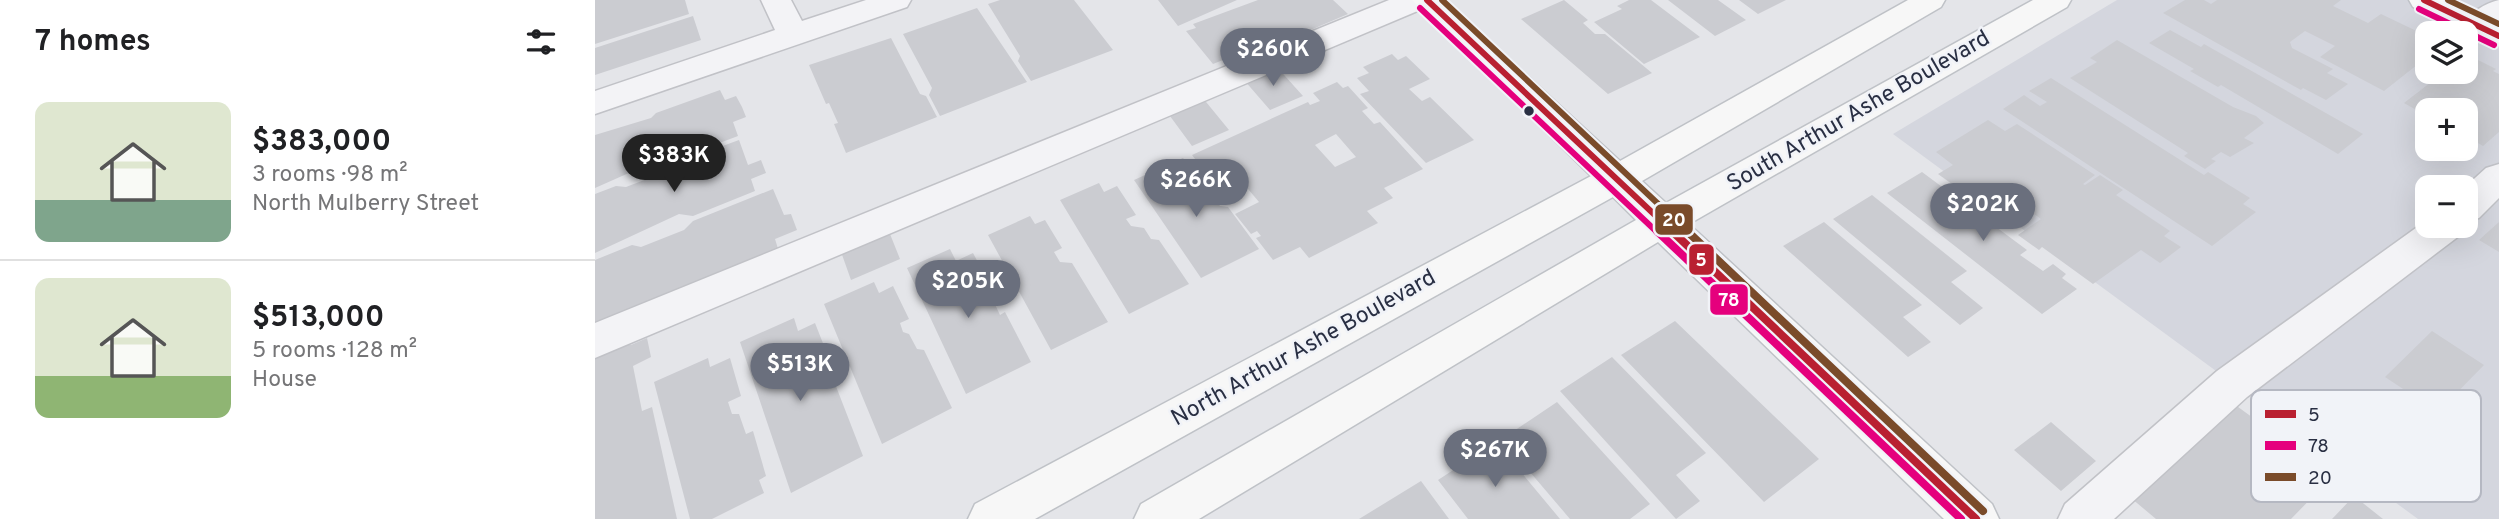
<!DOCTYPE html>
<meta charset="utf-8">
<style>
:root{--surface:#fff;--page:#f2f2f2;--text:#202124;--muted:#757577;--line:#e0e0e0;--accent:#6a6f7d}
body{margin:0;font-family:Overpass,sans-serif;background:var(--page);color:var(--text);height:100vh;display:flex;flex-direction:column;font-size:26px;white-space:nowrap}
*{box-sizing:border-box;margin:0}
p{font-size:23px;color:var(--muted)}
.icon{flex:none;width:38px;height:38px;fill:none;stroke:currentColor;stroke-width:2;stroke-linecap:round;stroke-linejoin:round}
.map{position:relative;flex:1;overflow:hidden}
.panel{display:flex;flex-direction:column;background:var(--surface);width:595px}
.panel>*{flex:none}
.controls{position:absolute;left:1820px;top:21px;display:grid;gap:14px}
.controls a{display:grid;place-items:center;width:63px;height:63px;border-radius:14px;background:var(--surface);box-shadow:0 7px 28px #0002;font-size:35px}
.price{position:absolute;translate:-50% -60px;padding:0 16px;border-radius:24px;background:var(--accent);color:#fff;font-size:23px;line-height:46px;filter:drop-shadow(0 2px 4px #0008)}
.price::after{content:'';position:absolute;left:50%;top:42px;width:21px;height:16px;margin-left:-10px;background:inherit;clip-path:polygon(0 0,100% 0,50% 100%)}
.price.on{background:#222;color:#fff}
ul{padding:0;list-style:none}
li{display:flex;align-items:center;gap:21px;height:175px;padding:0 35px}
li+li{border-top:2px solid var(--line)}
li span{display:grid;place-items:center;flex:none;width:196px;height:140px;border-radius:14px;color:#555}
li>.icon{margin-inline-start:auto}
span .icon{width:84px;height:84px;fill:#fffc;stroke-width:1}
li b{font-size:30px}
h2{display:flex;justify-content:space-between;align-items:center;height:84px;padding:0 35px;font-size:30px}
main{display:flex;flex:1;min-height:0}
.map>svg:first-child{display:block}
</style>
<main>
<section class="panel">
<h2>7 homes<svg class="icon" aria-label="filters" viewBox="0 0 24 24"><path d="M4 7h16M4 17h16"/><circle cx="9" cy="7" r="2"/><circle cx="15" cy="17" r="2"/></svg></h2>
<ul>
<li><span style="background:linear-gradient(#dfe7d0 70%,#7fa58c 0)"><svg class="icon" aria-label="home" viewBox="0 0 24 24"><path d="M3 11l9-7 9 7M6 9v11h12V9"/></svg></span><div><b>$383,000</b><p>3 rooms · 98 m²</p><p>North Mulberry Street</p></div></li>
<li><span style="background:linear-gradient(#dfe7d0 70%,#8fb573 0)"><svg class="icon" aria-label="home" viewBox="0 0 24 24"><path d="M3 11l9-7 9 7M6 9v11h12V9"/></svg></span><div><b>$513,000</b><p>5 rooms · 128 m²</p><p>House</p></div></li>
</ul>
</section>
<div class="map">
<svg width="1904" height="519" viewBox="0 0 1904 519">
<rect width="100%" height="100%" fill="#e4e5e9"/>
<path fill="#d4d6de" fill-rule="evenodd" d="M1522,0H1904V519H1823L1298,134ZM1832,33H1871V72H1832ZM1832,110H1871V149H1832ZM1832,187H1871V226H1832Z"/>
<path fill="#cbccd1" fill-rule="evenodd" d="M0,0H90L94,14L0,44Z
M405,0H479L518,50L436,81L423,61L425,56L393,4Z
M563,0H642L583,26Z
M663,0H738L753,14L633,65L628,60L618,64L591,31L601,28L598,24Z
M969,0L993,20L988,23L1000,34H1010L1057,73L1013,94L926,19Z
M1034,0H1056L1105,37L1049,64L999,22L1027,9L1022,6Z
M1073,0H1123L1151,20L1120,36Z
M1144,0H1191L1163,14Z
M1590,0H1609L1616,4L1622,0H1746L1738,6L1773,23L1786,14L1832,36V57L1789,91L1725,57L1740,46L1710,31L1695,42L1697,48L1738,69L1732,73L1753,84L1731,100L1708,88L1706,90L1568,13Z
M382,8L432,82L345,116L334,95L337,88L308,34Z
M98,16L106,40L0,75V48Z
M1575,30L1606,47L1609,44L1768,134L1743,154L1626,85L1623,87L1595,71L1599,69L1554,43Z
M296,38L325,94L331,96L342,117L251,153L239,124L243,123L234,103L231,104L214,65Z
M1522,40L1638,107L1661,116L1669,123L1649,138L1659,143L1635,157L1626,152L1616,159L1621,161L1610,169L1589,156L1593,153L1475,78L1502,62L1495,58Z
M797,54L803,60L811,56L835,79L814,89L827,101L835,97L879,140L831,163L765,94L774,91L762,78L774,73L768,67Z
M1871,54L1901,69L1898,71L1904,74V132L1888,146L1871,136V110H1832V116L1809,103L1849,72H1871Z
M681,66L708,96L675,110L649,80Z
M1456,78L1609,175L1613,172L1655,198L1648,204L1661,212L1617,246L1408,109L1429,95L1445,106L1452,102L1434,91Z
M742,82L748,88L753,86L773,108L767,111L779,124L785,122L828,169L789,188L798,198L772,211L783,223L714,258L705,247L678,260L661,238L666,236L662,231L656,234L640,214L664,202L648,183L626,193L597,155L713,102L715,105L725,101L718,93ZM741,134L761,157L740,167L720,145Z
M125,90L130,100L141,96L147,107L151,117L138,122L143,136L82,159L70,157L0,188V135L56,118L61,113Z
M607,97L634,130L597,146L572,112Z
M1393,120L1410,131L1422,124L1500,175L1488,184L1490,185L1505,175L1528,190L1521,195L1575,231L1569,236L1586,247L1565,263L1546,250L1498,284L1447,247L1444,250L1423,235L1446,219L1439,214L1418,228L1343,174L1358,165L1341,152Z
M144,140L153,165L166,160L171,173L156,179L160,191L98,216L84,214L0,253V194L21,186L31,187L73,171L84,162Z
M588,158L608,184L599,188L605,195H617L625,206L633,207L664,249L606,278L539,180Z
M1327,172L1432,250L1425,255L1448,271L1458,264L1471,274L1467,278L1482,289L1447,314L1292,193Z
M504,183L509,192L522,186L541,215L531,219L536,226L549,228L556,239L564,240L594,284L534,314L465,200Z
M178,189L189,215L196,214L202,230L180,239L184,252L105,285L103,280L0,328V260L37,245L46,247L89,230L98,221Z
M1277,195L1372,271L1356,282L1388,308L1365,325L1238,219Z
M435,216L440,224L450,220L467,248L459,252L465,262L477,263L513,322L456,350L393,235Z
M1229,222L1327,305L1308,317L1336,342L1313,357L1188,246Z
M1904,222V252L1884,240Z
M293,229L305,259L256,280L245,249Z
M355,249L361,261L378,253L394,283L384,288L387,295L397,298L405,315L410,312L436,362L371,394L312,268Z
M279,282L284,293L298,286L314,319L305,323L308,332L314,334L322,349L329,350L357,408L287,444L229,304Z
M199,318L203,331L220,323L233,356L219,362L223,371L237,376L268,456L196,493L145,342Z
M1080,321L1224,459L1169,502L1026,355Z
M1837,331L1889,365L1843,412L1790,377Z
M52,338L56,357L38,366L47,411L57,407L82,519H0V354L30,341L36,345Z
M1017,357L1111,453L1081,475L1105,501L1081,519L965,391Z
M113,358L115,367L135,358L146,396L133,402L137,414H144L151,434L158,431L171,476L164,480L169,493L117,519H95L59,382Z
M962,402L1055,504L1035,519H975L907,439Z
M1639,404L1691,442L1690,448L1734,480L1696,519H1561L1536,498Z
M1456,422L1501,461L1466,491L1419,450Z
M901,442L965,519H873L843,480Z
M826,481L854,519H764Z
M1759,496L1788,519H1737Z"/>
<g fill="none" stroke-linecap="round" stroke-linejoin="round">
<defs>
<path id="minor" d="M166,0H196L207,21L271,0H316L312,7L0,114V91L180,30Z
M794,0H836L832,7L0,358V323Z
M1904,0V24L1882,35L1871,32L1866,25C1875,13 1890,3 1904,0Z
M1904,164V198L1884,218L1871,221L1870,187L1891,168Z
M1832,220V226H1870L1864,236L1652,397L1519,519H1463L1470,504L1622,371Z"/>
<path id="major" d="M817,0H850L1025,161L1313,0H1350L1346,7L1047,181L1071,203L1438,0H1476L1472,7L1094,224L1397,504L1404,519H1349L1063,242L604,519H539L546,504L1041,220L1018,197L440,519H373L380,504L996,176Z
M1814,0H1854L1904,24V46L1818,7Z"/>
</defs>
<use href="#minor" stroke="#c1c2c7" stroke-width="3"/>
<use href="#major" stroke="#bfc2c7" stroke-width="3"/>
<use href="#minor" fill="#f3f3f6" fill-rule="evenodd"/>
<use href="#major" fill="#f7f7f7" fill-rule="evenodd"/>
<defs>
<path id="bus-1-far1" d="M832,0L1079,233
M1829,0L1904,36"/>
<path id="bus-1" d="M1077,231L1381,519"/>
<path id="bus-2-far1" d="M825,8L1063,233
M1824,9L1899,45"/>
<path id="bus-2" d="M1062,231L1366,519"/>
<path id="bus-3-far1" d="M847,0L1094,233
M1853,0L1904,24"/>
<path id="bus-3" d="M1092,231L1388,511"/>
</defs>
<use href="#bus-1-far1" stroke="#f1f3f8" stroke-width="10"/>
<use href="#bus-1" stroke="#f1f3f8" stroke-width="13"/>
<use href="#bus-2-far1" stroke="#f1f3f8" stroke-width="10"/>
<use href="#bus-2" stroke="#f1f3f8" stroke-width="13"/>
<use href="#bus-3-far1" stroke="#f1f3f8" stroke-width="10"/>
<use href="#bus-3" stroke="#f1f3f8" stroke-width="13"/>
<use href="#bus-1-far1" stroke="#b92031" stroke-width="6"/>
<use href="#bus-1" stroke="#b92031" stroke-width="8"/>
<use href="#bus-2-far1" stroke="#e5007d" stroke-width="6"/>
<use href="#bus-2" stroke="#e5007d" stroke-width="8"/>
<use href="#bus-3-far1" stroke="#7a4b2a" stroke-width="6"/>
<use href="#bus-3" stroke="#7a4b2a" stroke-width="8"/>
</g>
<circle fill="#292f43" stroke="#f1f3f8" stroke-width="2.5" cx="934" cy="111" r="6"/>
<g text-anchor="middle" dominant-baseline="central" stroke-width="5" stroke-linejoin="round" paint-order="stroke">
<g font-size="23" fill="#292f43" stroke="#f1f3f8">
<text transform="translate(1264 112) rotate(-30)">South Arthur Ashe Boulevard</text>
<text transform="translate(709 349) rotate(-29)">North Arthur Ashe Boulevard</text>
</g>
</g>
<rect x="1656" y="390" width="230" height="112" rx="10" fill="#f1f3f8" stroke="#b5b8c2" stroke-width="2"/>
<rect x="1670" y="410" width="31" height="8" fill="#b92031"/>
<rect x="1670" y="441" width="31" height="9" fill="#e5007d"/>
<rect x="1670" y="473" width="31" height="8" fill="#7a4b2a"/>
<g font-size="19" fill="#292f43">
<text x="1713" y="421">5</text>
<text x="1713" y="452">78</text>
<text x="1713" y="484">20</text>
</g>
<g stroke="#f1f3f8" stroke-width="2.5">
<rect x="1059" y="203" width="40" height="33" rx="7" fill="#7a4b2a"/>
<rect x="1093" y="243" width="27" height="33" rx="7" fill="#b92031"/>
<rect x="1114" y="283" width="40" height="33" rx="7" fill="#e5007d"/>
</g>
<g font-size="19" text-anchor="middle" font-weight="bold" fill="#fff">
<text x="1079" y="226">20</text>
<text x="1106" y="266">5</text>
<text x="1134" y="306">78</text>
</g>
</svg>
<div class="controls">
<a><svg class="icon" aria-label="layers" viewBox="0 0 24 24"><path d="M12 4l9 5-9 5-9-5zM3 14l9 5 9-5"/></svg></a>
<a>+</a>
<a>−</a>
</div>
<b class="price" style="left:678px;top:88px">$260K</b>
<b class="price on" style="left:79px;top:194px">$383K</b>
<b class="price" style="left:601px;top:219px">$266K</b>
<b class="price" style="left:1388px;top:243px">$202K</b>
<b class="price" style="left:373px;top:320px">$205K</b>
<b class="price" style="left:205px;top:403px">$513K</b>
<b class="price" style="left:900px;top:489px">$267K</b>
</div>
</main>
